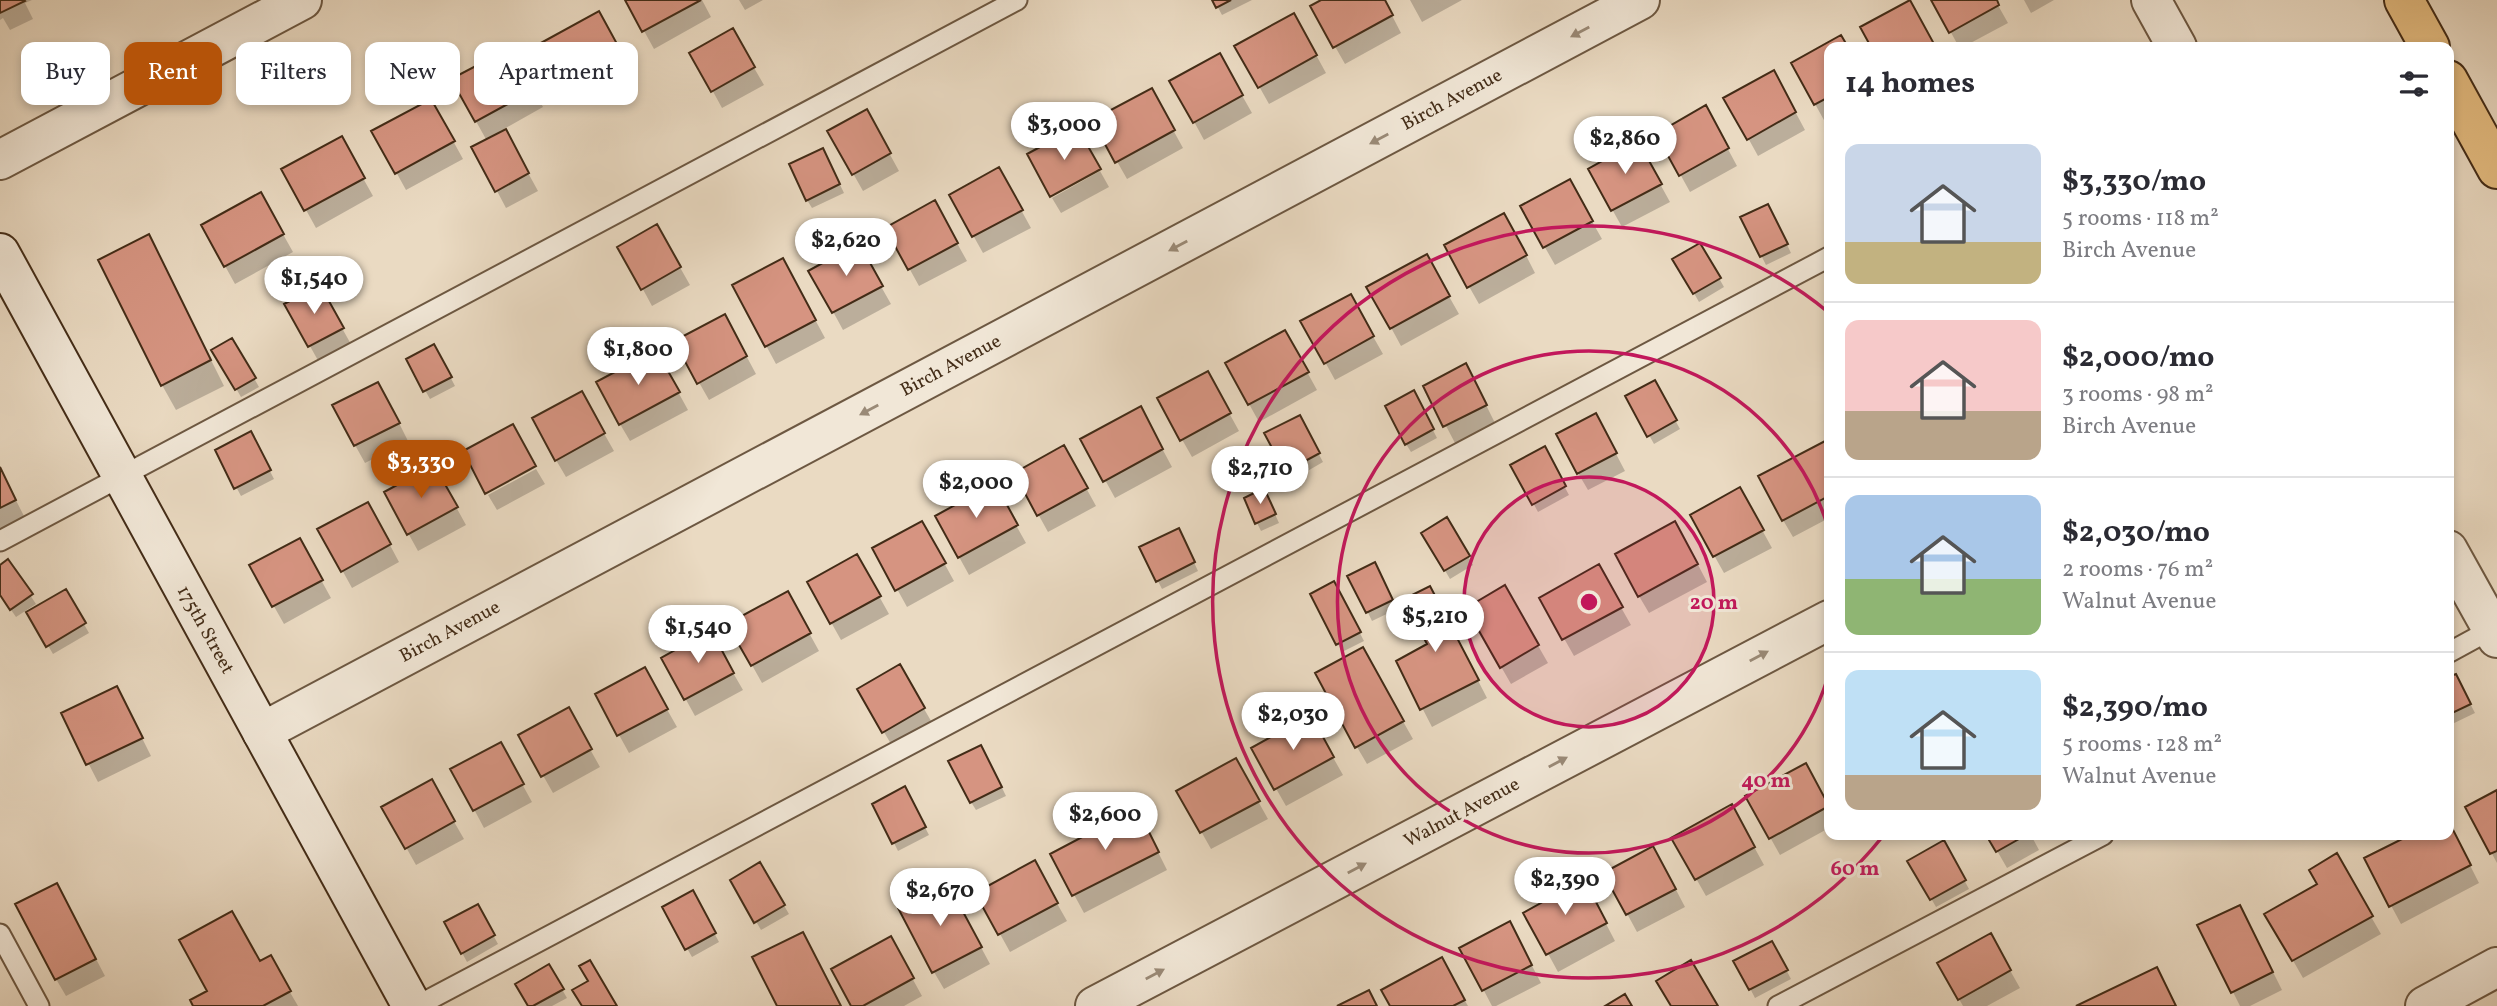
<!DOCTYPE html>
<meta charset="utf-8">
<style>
:root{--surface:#fff;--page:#f2f2f3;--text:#2b2b33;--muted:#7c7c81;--line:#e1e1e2;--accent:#b45309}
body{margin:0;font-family:Vollkorn,serif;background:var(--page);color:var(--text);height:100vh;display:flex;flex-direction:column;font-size:26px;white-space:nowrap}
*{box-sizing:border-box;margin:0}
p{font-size:23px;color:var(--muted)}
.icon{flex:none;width:38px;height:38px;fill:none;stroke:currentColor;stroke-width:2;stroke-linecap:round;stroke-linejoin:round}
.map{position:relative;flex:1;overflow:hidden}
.details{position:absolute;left:1824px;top:42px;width:630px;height:798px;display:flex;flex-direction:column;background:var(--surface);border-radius:14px;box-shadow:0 4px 10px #0003}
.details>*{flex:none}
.hud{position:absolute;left:21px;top:42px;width:665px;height:63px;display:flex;gap:14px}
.price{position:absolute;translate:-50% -60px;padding:0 16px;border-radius:24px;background:#fff;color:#222;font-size:23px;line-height:46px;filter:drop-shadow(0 2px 4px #0008)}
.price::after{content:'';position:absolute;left:50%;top:42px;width:21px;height:16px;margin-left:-10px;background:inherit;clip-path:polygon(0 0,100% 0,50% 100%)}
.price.active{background:var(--accent);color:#fff}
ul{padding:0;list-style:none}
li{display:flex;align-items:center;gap:21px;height:175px;padding:0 21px}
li+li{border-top:2px solid var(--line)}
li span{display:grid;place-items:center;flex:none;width:196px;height:140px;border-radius:14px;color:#555}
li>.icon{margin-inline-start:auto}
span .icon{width:84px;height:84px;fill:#fffc;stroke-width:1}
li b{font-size:30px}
h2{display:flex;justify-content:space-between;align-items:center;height:84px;padding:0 21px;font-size:30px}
.pill{padding:0 24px;border-radius:14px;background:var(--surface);box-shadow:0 4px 10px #0003;font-size:24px;line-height:63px}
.pill.active{background:var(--accent);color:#fff}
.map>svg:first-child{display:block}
</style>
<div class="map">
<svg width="2497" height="1006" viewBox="0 0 2497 1006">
<rect width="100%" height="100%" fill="#eadac2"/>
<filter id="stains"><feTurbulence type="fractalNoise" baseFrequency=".00286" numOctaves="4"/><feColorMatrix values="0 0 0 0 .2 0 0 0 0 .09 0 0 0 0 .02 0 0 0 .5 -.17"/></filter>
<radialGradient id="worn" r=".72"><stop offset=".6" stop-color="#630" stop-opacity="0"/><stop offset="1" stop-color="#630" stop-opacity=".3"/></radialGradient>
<path fill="#0003" d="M0,0H32L25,3L33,19L10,30L3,18L0,20Z
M627,0H702L711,17L654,49Z
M739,0H763L745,10Z
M1214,0H1252L1222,15Z
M1324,0H1384L1401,33L1345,64L1312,6Z
M1410,0H1462L1422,22Z
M1933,0H1995L2008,23L1963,47H1959Z
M2024,0H2054L2031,13Z
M1909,2L1935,47H1873L1862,28Z
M1294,15L1326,73L1269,104L1237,47Z
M608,30L630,71L573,102L541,44Z
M732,30L764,85L722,108L692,53Z
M1841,38L1846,47H1829V120L1825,122L1793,64Z
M511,49L543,107L504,129L538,191L506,208L497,191L487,141L453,80Z
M1219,55L1252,113L1204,140L1172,81Z
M1783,89L1805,130L1758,156L1726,98Z
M1151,90L1183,148L1127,179L1094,121Z
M431,101L463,159L406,190L374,132Z
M866,111L899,171L863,191L829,131Z
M1715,125L1737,166L1690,192L1658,134Z
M341,139L373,196L316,228L284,170Z
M1638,144L1670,202L1622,227L1590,170Z
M827,158L844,193L812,208L807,200Z
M999,170L1031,228L983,253L951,196Z
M1100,171L1109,187L1061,213L1052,198Z
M1569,181L1602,239L1555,265L1522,207Z
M261,195L293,252L235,284L203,226Z
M934,202L967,261L919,286L887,228Z
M1772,214L1791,253L1766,265L1742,218Z
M657,227L690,285L652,306L620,247Z
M1514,232L1535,273L1479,304L1446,246Z
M1700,245L1724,287L1699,302L1675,260Z
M858,246L891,304L843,330L811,271Z
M1426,256L1459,314L1401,346L1369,287Z
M162,262L224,386L176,410L162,385Z
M792,277L825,338L776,364L734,286Z
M319,287L352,346L320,364L287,305Z
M1350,296L1383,354L1335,380L1303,322Z
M1285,332L1317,390L1259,422L1227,364Z
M734,333L756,374L709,400L676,342Z
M232,340L259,387L241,397L214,351Z
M434,346L455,386L430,399L408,360Z
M656,352L688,410L630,441L620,424Z
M1207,373L1239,431L1192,457L1159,399Z
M1654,382L1680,429L1654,444L1628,397Z
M1475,383L1495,423L1455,443L1425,386Z
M581,393L614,451L566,477L556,460Z
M388,401L408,441L365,463L355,445Z
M1418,401L1437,438L1411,452L1406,444Z
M1299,417L1323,462L1292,480L1267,434Z
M1150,426L1172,467L1115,498L1083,440Z
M1605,433L1625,471L1588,490L1578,473Z
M1829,441V518L1793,537L1783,520Z
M255,442L274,479L241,496L217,451Z
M1064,448L1096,506L1048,532L1016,474Z
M1544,449L1569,495L1538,512L1513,466Z
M434,467L466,525L418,551L386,493Z
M0,469L25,518L0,530Z
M536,469L545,484L497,510L488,495Z
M994,486L1026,543L969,575L937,517Z
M1740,490L1772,548L1724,573L1692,516Z
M1268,499L1279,523L1261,531L1257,523Z
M1447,520L1473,565L1450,579L1423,533Z
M377,521L399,562L352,588L320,530Z
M922,523L954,581L907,607L875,549Z
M1183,539L1198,571L1162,589L1141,548Z
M299,540L331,598L284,624L251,566Z
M1685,540L1707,582L1649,613L1639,596Z
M857,557L889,614L841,640L809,583Z
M8,562L36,604L16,617L0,594V567Z
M1598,567L1631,625L1574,656L1541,598Z
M1379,573L1397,609L1372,621L1350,576Z
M1505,588L1548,663L1511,684L1468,609Z
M65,591L89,633L53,654L29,613Z
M1338,591L1364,641L1342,652L1338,644Z
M787,593L819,651L762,683L729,624Z
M1439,605L1487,698L1432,727L1398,661L1430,645Z
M710,633L743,690L695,716L663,658Z
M1362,649L1413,739L1367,764L1357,747Z
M899,666L934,726L894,749L859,690Z
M644,669L677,727L629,753L597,695Z
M2448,679L2460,684L2475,713L2448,726Z
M117,688L151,756L98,782L63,714Z
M568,710L600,767L553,793L520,735Z
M1310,717L1343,775L1286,806L1253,748Z
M500,744L532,802L484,828L453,770Z
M986,755L1006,796L976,810L971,802Z
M1829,756V768L1824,759Z
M1235,760L1268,819L1211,849L1179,792Z
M1805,765L1829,808V828L1780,855L1747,796Z
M431,782L464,839L416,865L384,808Z
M2497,792V863L2467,808Z
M909,797L929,835L898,851L894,843Z
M2448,822L2479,883L2401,924L2366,859L2414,835H2448Z
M1741,823L1764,865L1706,896L1673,838Z
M1146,828L1167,870L1084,913L1052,854Z
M1988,835H2031L2039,850L2007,868Z
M1944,843L1969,889L1936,907L1910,862Z
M2336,856L2381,934L2303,978L2267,915L2319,885Z
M1034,863L1067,921L1010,952L978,894Z
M760,865L789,914L761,930L732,880Z
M1663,865L1685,907L1637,932L1605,873Z
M692,892L719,942L692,957L664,908Z
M1593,899L1615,941L1558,972L1526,913Z
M956,901L990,964L944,989L934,972Z
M66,902L105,976L66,996L56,979Z
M477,906L498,944L467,962L446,923Z
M2249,924L2282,990L2250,1006H2240L2200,926Z
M1990,935L2020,988L1987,1006H1963L1939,964Z
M890,938L922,996L904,1006H853Z
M1519,941L1541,983L1496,1006H1492L1462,949Z
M1772,943L1791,979L1755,998L1736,961Z
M270,958L298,1006H195L260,964Z
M1441,959L1468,1006H1392Z
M549,967L567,998L552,1006H530Z"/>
<path fill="#d69481" stroke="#432c17" stroke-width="2" d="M0,0H24L25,1L0,13Z
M625,0H701L642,32Z
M1212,0H1231L1216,8Z
M1321,0H1385L1393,15L1333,48L1310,6Z
M1910,0L1933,42L1924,47H1871L1860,27Z
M1931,0H1997L1999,5L1949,33Z
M599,11L622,53L562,86L539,44Z
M1294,13L1317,55L1258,88L1234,46Z
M733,28L755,67L711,92L689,53Z
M1841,35L1848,47H1829V97L1814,105L1791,63Z
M512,47L535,89L475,122L451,79Z
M1220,53L1243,95L1193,123L1169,81Z
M1774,70L1796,112L1747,140L1723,98Z
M1152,88L1175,130L1115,163L1092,120Z
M431,99L455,141L395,174L371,131Z
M1706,105L1729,148L1679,176L1656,134Z
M867,109L891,153L852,175L827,131Z
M1077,127L1101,169L1050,197L1027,154Z
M506,129L529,173L495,192L471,147Z
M342,136L365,178L304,211L281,169Z
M1638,141L1662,184L1611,211L1588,169Z
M823,148L840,184L806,201L789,164Z
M999,167L1023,210L972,237L949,195Z
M1570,179L1593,221L1543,248L1520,206Z
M261,192L284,234L224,267L201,225Z
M935,200L958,243L908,270L885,228Z
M1768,204L1788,244L1760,257L1740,217Z
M1504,213L1527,255L1467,288L1444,245Z
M657,224L681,267L641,290L617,247Z
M149,234L211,360L161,386L98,260Z
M859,243L883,286L832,313L808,271Z
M1700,243L1721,278L1693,294L1672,259Z
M1427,254L1450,296L1390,329L1366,287Z
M783,258L816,320L765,347L732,285Z
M320,285L344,328L308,347L284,304Z
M1351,294L1374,336L1324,364L1300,321Z
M725,314L747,356L697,384L674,341Z
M1285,330L1309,372L1248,405L1225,363Z
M232,338L256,378L235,390L211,350Z
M434,344L452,377L423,392L406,359Z
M656,350L680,392L619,425L596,382Z
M1466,363L1487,405L1443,427L1423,386Z
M1208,371L1231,413L1180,441L1157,398Z
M1655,380L1677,420L1647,437L1625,396Z
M378,382L400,423L354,446L332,405Z
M1414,390L1434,429L1405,445L1385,406Z
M582,391L605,433L555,461L532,418Z
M1141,406L1163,449L1103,482L1080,439Z
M1596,413L1617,453L1577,474L1556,434Z
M1300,415L1320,453L1285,472L1264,433Z
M513,424L536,466L485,494L463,451Z
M251,431L271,470L234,489L215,450Z
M1829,439V496L1782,521L1758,476Z
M1064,445L1088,488L1037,516L1014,473Z
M1545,446L1566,486L1532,505L1510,465Z
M434,465L458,507L407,535L384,492Z
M0,467L16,500L0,508Z
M995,483L1018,525L958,558L935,516Z
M1740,487L1764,530L1713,557L1690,515Z
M1264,488L1276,514L1255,524L1244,498Z
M368,502L391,544L341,572L317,529Z
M1447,517L1470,556L1444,571L1421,533Z
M922,521L946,563L895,591L872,548Z
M1675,521L1698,564L1638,597L1615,554Z
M1179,528L1195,562L1156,582L1139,547Z
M300,538L323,580L272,607L249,565Z
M857,554L881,596L830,624L807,582Z
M8,559L33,594L10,610L0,595V565Z
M1375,562L1393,600L1366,613L1347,576Z
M1599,564L1623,607L1562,640L1539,598Z
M1334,581L1361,632L1336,645L1310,594Z
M1505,585L1539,645L1500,668L1466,608Z
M1430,586L1479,680L1420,710L1396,661L1427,644L1404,599Z
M66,589L86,623L46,647L26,612Z
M788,591L811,633L751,666L727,624Z
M711,630L734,673L684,700L661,658Z
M1363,647L1404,721L1355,748L1315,673Z
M900,664L925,708L882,733L857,689Z
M645,667L668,709L617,736L595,694Z
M2456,674L2471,704L2448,715V677Z
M117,686L143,738L86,765L61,713Z
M569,707L592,749L541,777L518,735Z
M1311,715L1334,757L1274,790L1251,748Z
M501,742L524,784L473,811L450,769Z
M981,745L1002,787L970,803L948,761Z
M1236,758L1260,801L1200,833L1176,791Z
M1806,763L1829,806L1769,839L1745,796Z
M432,779L455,821L405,849L381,807Z
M905,786L926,827L892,844L872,804Z
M2497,790V851L2490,854L2465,807Z
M1732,804L1755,847L1695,880L1671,838Z
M1137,808L1159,852L1072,896L1050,854Z
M2448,820L2471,865L2389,907L2364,858L2410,835H2448Z
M1986,835H2026L1996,852Z
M1944,840L1966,880L1930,900L1907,861Z
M1653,846L1676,889L1626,915L1603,873Z
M2337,853L2373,916L2292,961L2264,914L2317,884L2309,870Z
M1035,860L1058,903L998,935L975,893Z
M760,862L785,905L754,923L730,880Z
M1584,879L1607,923L1546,955L1523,913Z
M947,882L982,947L932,973L898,908Z
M57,883L96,959L55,980L15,904Z
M693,890L716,933L685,950L662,907Z
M478,904L495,935L461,954L444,922Z
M2240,905L2273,972L2231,993L2197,925Z
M232,911L260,961L271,955L291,991L263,1006H193L190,1000L207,991L179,940Z
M1510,921L1532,965L1482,991L1459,948Z
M803,932L841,1006H777L752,957Z
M1991,933L2011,970L1958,1000L1937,963Z
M891,936L914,978L863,1006H851L831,969Z
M1772,941L1788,970L1749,990L1733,961Z
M1442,957L1465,1000L1453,1006H1390L1381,990Z
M590,960L617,1006H582L572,990L588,981L579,966Z
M1691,960L1718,1006H1671L1656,981Z
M549,964L564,989L533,1006H528L515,984Z
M2157,967L2176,1006H2076Z
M1369,990L1377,1006H1337Z
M1625,994L1632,1006H1605Z"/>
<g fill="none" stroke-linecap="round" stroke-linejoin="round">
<defs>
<path id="lane" d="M0,541L1017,0
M2448,653L2492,629
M0,934L39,1006
M417,1006L1829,257
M1778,1006L2103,835"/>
<path id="street" d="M2151,0L2177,47
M0,160L302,0
M2448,550L2497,638
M262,732L1640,0
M1095,1006L1829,620
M2425,1006L2497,967"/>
<path id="secondary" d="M0,253L412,1006"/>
<path id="highway" d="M2404,0L2430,47
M2448,80L2497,169"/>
</defs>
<use href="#lane" stroke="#6d5842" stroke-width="23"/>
<use href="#street" stroke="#6d5842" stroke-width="42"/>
<use href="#secondary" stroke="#432c17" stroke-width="42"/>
<use href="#highway" stroke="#432c17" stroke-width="42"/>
<use href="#lane" stroke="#f1e7d7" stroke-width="19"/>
<use href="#street" stroke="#f1e7d7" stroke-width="38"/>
<use href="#secondary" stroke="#f1e7d7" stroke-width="38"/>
<use href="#highway" stroke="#e5bd81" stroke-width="38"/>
</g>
<defs><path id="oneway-solid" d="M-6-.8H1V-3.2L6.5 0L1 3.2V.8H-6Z" transform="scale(1.75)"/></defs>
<g fill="#9a8a77">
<use href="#oneway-solid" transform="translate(1580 32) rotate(152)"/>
<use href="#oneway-solid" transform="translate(1379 139) rotate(152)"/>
<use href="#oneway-solid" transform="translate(1178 246) rotate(152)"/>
<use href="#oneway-solid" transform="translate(869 410) rotate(152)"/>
<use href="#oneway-solid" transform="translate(1759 656) rotate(-28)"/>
<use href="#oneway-solid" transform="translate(1558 762) rotate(-28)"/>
<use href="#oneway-solid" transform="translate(1357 868) rotate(-28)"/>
<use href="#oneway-solid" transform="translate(1155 974) rotate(-28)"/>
</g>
<circle cx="1589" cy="602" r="125" fill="#c2185b" fill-opacity=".12"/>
<g fill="none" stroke="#c2185b" stroke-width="3.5">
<circle cx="1589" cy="602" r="125"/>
<path d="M1828 677A251 251 0 1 1 1828 527"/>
<path d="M1883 836A376 376 0 1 1 1828 312"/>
</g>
<g text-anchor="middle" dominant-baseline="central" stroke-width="6" stroke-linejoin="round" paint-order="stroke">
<g font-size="19" fill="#432c17" stroke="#f1e7d7">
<text transform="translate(1452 100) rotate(-28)">Birch Avenue</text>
<text transform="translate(951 366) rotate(-28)">Birch Avenue</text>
<text transform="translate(205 630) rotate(61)">175th Street</text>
<text transform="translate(450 632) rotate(-28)">Birch Avenue</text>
<text transform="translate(1462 813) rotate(-28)">Walnut Avenue</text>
</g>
</g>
<circle cx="1589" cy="602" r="10" fill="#c2185b" stroke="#f1e7d7" stroke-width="3.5"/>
<g font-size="21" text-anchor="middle" font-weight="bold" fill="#c2185b" stroke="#f1e7d7" stroke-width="6" stroke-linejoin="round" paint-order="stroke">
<text x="1714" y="609">20 m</text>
<text x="1766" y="787">40 m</text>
<text x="1855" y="875">60 m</text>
</g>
<rect width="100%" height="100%" filter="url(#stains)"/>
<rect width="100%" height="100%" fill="url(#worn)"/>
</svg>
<b class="price" style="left:1064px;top:162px">$3,000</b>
<b class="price" style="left:1625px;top:176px">$2,860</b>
<b class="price" style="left:846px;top:278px">$2,620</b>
<b class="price" style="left:314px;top:316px">$1,540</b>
<b class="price" style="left:638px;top:387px">$1,800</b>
<b class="price active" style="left:421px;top:500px">$3,330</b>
<b class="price" style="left:1260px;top:506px">$2,710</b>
<b class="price" style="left:976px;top:520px">$2,000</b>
<b class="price" style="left:1435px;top:654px">$5,210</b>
<b class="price" style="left:698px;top:665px">$1,540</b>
<b class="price" style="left:1293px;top:752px">$2,030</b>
<b class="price" style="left:1105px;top:852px">$2,600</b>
<b class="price" style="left:1565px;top:917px">$2,390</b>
<b class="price" style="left:940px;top:928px">$2,670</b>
<div class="hud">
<a class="pill">Buy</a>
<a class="pill active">Rent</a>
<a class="pill">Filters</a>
<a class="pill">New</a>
<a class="pill">Apartment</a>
</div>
<section class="details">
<h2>14 homes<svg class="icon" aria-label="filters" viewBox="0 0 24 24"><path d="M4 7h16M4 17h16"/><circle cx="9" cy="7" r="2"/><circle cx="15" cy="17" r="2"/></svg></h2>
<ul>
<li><span style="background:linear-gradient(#c9d6e8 70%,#c2b280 0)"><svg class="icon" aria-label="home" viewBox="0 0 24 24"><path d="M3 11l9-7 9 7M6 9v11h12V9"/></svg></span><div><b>$3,330/mo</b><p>5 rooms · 118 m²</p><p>Birch Avenue</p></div></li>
<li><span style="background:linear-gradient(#f6c9c9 65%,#b9a48a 0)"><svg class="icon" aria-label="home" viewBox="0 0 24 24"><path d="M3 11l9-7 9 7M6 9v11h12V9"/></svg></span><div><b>$2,000/mo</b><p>3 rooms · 98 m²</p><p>Birch Avenue</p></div></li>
<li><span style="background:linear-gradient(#a9c7e8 60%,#8fb573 0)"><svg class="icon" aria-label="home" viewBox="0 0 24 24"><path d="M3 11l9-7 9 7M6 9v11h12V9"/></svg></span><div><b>$2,030/mo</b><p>2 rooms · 76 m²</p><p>Walnut Avenue</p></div></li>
<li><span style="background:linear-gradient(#bfe0f5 75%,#b9a48a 0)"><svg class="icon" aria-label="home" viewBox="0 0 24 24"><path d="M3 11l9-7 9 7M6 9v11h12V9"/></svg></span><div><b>$2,390/mo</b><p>5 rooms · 128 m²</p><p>Walnut Avenue</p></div></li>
</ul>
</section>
</div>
